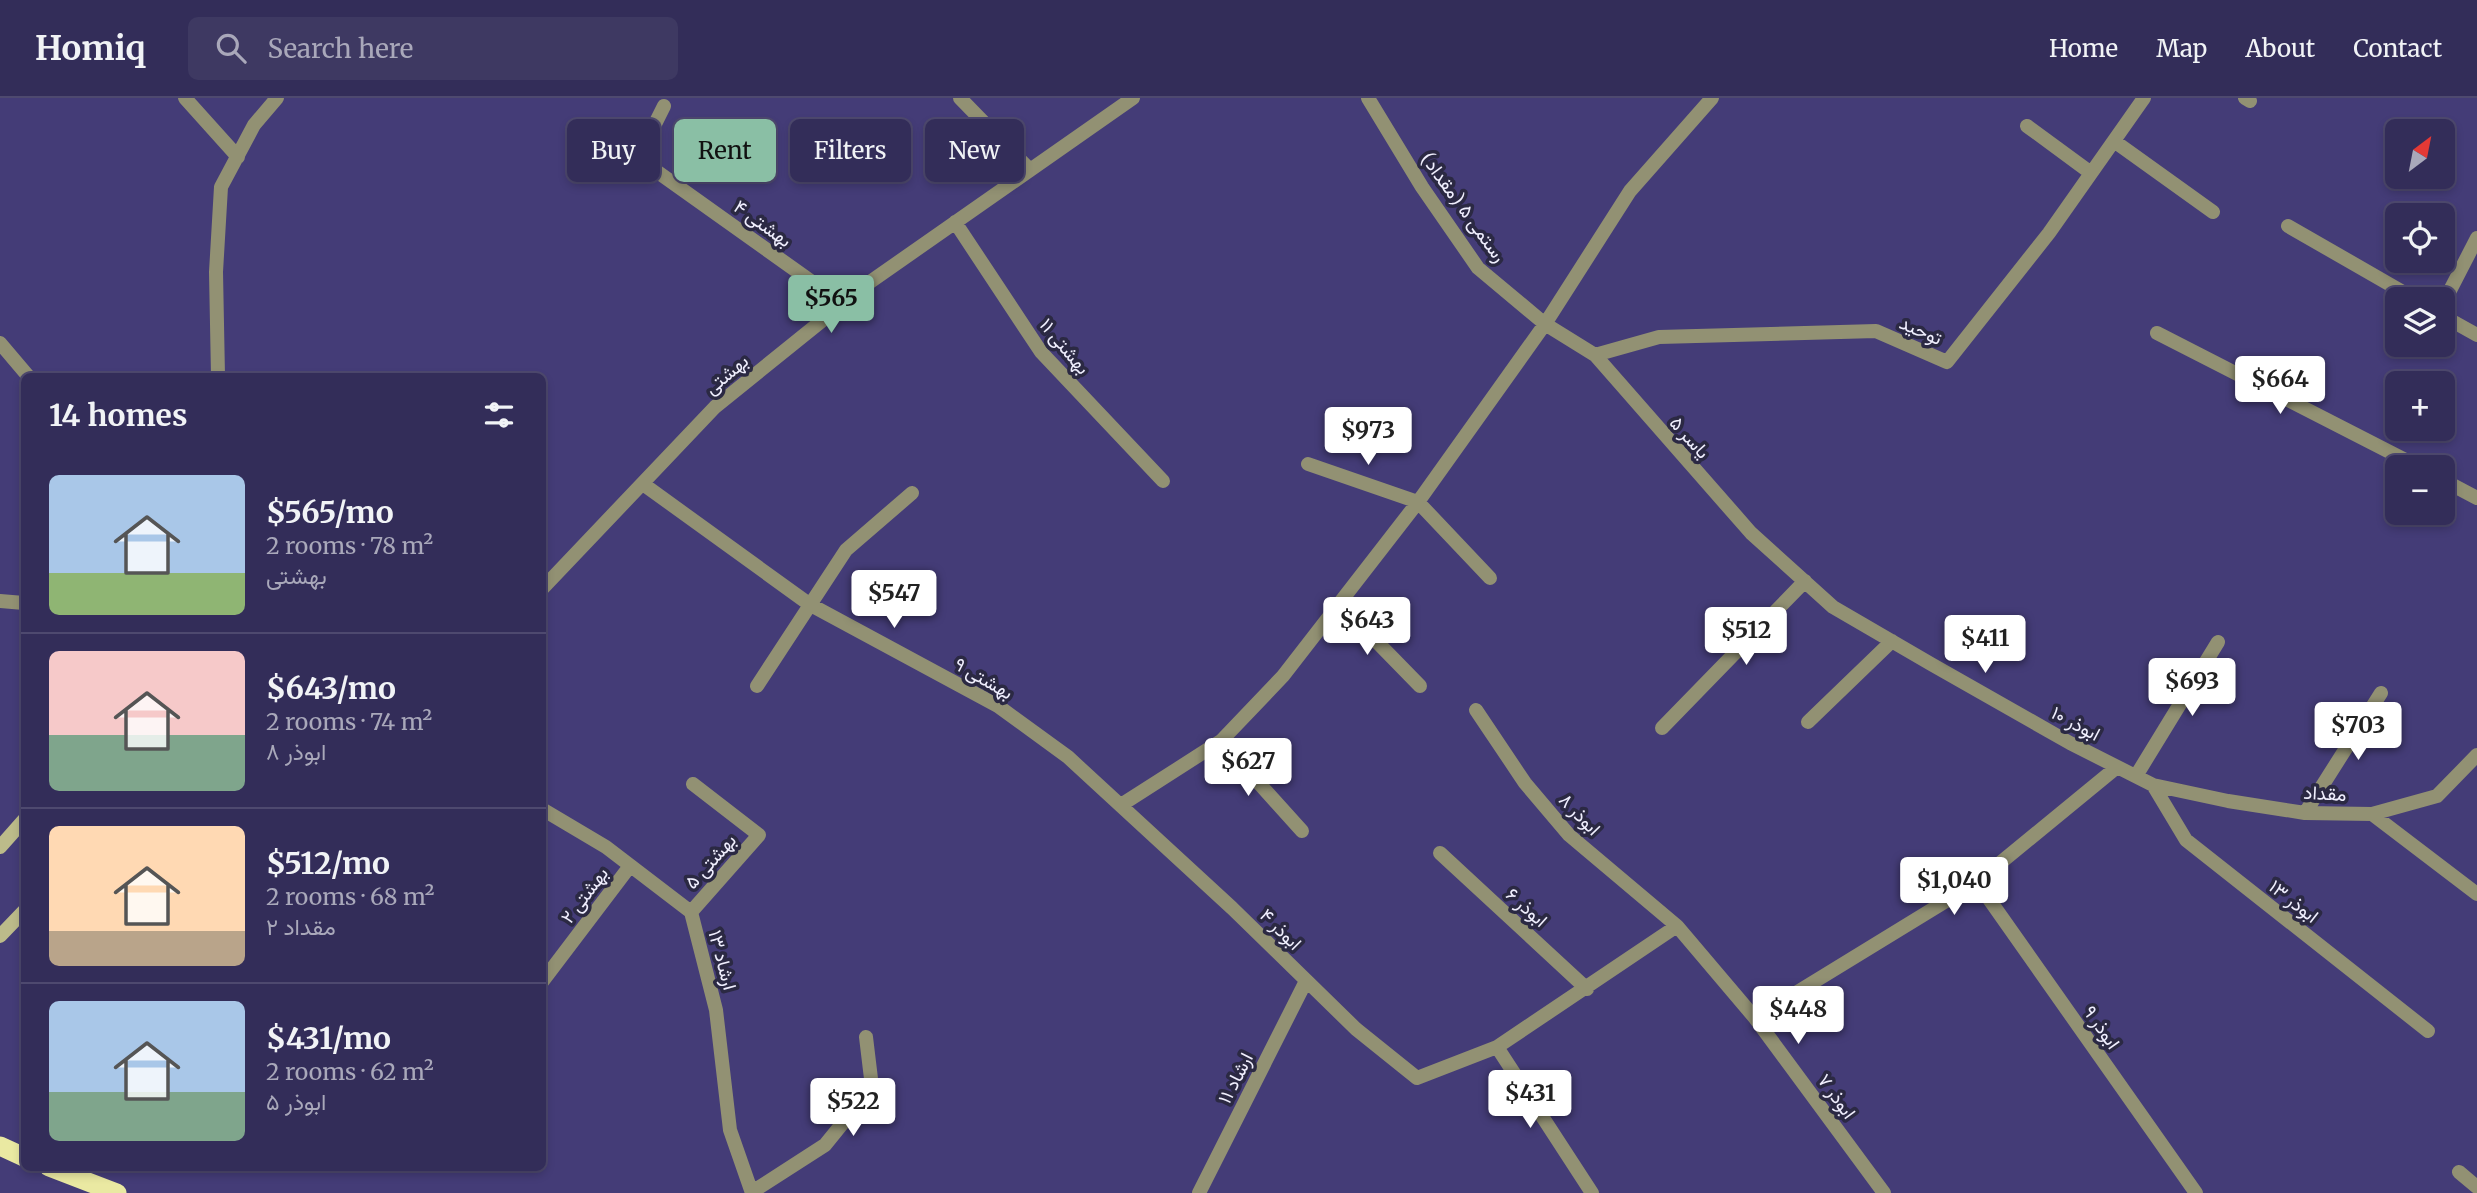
<!DOCTYPE html>
<meta charset="utf-8">
<style>
:root{--surface:#332d59;--page:#3e3962;--text:#f1f3f6;--muted:#a9a8ba;--line:#4e496f;--accent:#8abfa5}
body{margin:0;font-family:Merriweather,Vazirmatn,serif;background:var(--page);color:var(--text);height:100vh;display:flex;flex-direction:column;font-size:26px;white-space:nowrap}
*{box-sizing:border-box;margin:0}
p{font-size:23px;color:var(--muted)}
.icon{flex:none;width:38px;height:38px;fill:none;stroke:currentColor;stroke-width:2;stroke-linecap:round;stroke-linejoin:round}
.map{position:relative;flex:1;overflow:hidden}
.panel{position:absolute;left:21px;top:275px;width:525px;height:798px;display:flex;flex-direction:column;background:var(--surface);border-radius:10px;box-shadow:0 4px 10px #0003,0 0 0 2px var(--line)}
.panel>*{flex:none}
.banner{position:absolute;left:567px;top:21px;width:665px;height:63px;display:flex;gap:14px}
.needle{width:46px;rotate:32deg}
.fabs{position:absolute;left:2385px;top:21px;display:grid;gap:14px}
.fabs a{display:grid;place-items:center;width:70px;height:70px;border-radius:10px;background:var(--surface);box-shadow:0 4px 10px #0003,0 0 0 2px var(--line);font-size:35px}
.price{position:absolute;translate:-50% -60px;padding:0 16px;border-radius:7px;background:#fff;color:#222;font-size:23px;line-height:46px;filter:drop-shadow(0 2px 4px #0008)}
.price::after{content:'';position:absolute;left:50%;top:42px;width:21px;height:16px;margin-left:-10px;background:inherit;clip-path:polygon(0 0,100% 0,50% 100%)}
.price.current{background:var(--accent);color:#111}
ul{padding:0;list-style:none}
li{display:flex;align-items:center;gap:21px;height:175px;padding:0 28px}
li+li{border-top:2px solid var(--line)}
li span{display:grid;place-items:center;flex:none;width:196px;height:140px;border-radius:10px;color:#555}
li>.icon{margin-inline-start:auto}
span .icon{width:84px;height:84px;fill:#fffc;stroke-width:1}
li b{font-size:30px}
h2{display:flex;justify-content:space-between;align-items:center;height:84px;padding:0 28px;font-size:30px}
.pill{padding:0 24px;border-radius:10px;background:var(--surface);box-shadow:0 4px 10px #0003,0 0 0 2px var(--line);font-size:24px;line-height:63px}
.pill.current{background:var(--accent);color:#111}
header{display:flex;align-items:center;gap:42px;box-sizing:border-box;height:98px;padding:0 35px;background:var(--surface);border-bottom:2px solid var(--line)}
header strong{font-size:33px}
nav{display:flex;gap:38px;margin-inline-start:auto;font-size:24px}
.search{width:490px;height:63px;background:var(--page);display:flex;align-items:center;gap:18px;box-sizing:border-box;padding:0 24px;border-radius:10px;color:var(--muted);font-size:26px}
.map>svg:first-child{display:block}
</style>
<header>
<strong>Homiq</strong>
<div class="search"><svg class="icon" aria-label="search" viewBox="0 0 24 24"><circle cx="10" cy="10" r="6"/><path d="M15 15l6 6"/></svg>Search here</div>
<nav><a>Home</a><a>Map</a><a>About</a><a>Contact</a></nav>
</header>
<div class="map">
<svg width="2477" height="1095" viewBox="0 0 2477 1095">
<rect width="100%" height="100%" fill="#443c77"/>
<g fill="none" stroke-linecap="round" stroke-linejoin="round">
<path stroke="#929173" stroke-width="14" d="M185,0L238,59
M960,0L1030,72
M1368,0L1422,89L1478,170L1545,226L1595,257L1751,435L1833,509L1931,566L2070,645L2153,687L2228,703L2305,715L2372,716L2437,698L2477,657
M2245,0L2250,3
M664,8L638,60L843,206
M2027,28L2091,75
M2114,43L2213,114
M955,124L1041,254L1163,383
M2288,128L2415,201
M2443,206L2477,140
M2443,218L2477,237
M2157,235L2419,369
M0,245L28,278
M1595,257L1659,239L1876,233L1947,264L2049,135L2144,0
M218,278L216,174L221,89L254,27L277,0
M1308,366L1418,404L1490,480
M2443,382L2477,400
M643,386L809,506L998,608L1068,659L1232,810L1356,931L1417,980L1497,949L1677,828
M542,491L715,309L870,184L1133,0
M0,503L24,505
M1339,505L1420,588
M757,588L846,452L912,395
M1476,612L1525,685L1569,737L1677,828L1755,920L1884,1095
M1808,624L1892,543
M1662,630L1805,483
M1221,643L1302,733
M2136,678L2218,544
M2153,687L2186,742L2428,933
M1121,707L1221,643L1283,578L1418,404L1545,226L1630,93L1712,0
M542,711L606,749L691,814L716,912L730,1032L752,1095
M2305,715L2381,595
M2372,716L2477,796
M1440,755L1587,891
M1977,784L2196,1095
M691,814L759,737L693,686
M542,884L630,768
M1755,920L1977,784L2117,669
M1497,949L1592,1095
M2459,1074L2477,1089
M752,1094L825,1047L872,989L866,939
M1199,1095L1306,883"/>
<path stroke="#bcbb8a" stroke-width="14" d="M0,749L24,722
M0,838L24,813"/>
<path stroke="#eae9a2" stroke-width="19" d="M0,1048L24,1059
M49,1069L117,1095"/>
</g>
<g text-anchor="middle" dominant-baseline="central" stroke-width="7" stroke-linejoin="round" paint-order="stroke">
<g font-size="19" fill="#f0effe" stroke="#2b2943">
<text transform="translate(1464 109) rotate(54)">رستمی ۵ (مقداد)</text>
<text transform="translate(763 125) rotate(36)">بهشتی ۴</text>
<text transform="translate(1921 232) rotate(24)">توحید</text>
<text transform="translate(1065 248) rotate(50)">بهشتی ۱۱</text>
<text transform="translate(726 276) rotate(-40)">بهشتی</text>
<text transform="translate(1690 339) rotate(48)">یاسر ۵</text>
<text transform="translate(984 580) rotate(30)">بهشتی ۹</text>
<text transform="translate(2076 625) rotate(28)">ابوذر ۱۰</text>
<text transform="translate(2325 695) rotate(3)">مقداد</text>
<text transform="translate(1580 716) rotate(46)">ابوذر ۸</text>
<text transform="translate(710 763) rotate(-48)">بهشتی ۵</text>
<text transform="translate(584 797) rotate(-53)">بهشتی ۲</text>
<text transform="translate(2294 803) rotate(38)">ابوذر ۱۳</text>
<text transform="translate(1527 809) rotate(42)">ابوذر ۶</text>
<text transform="translate(1281 831) rotate(45)">ابوذر ۴</text>
<text transform="translate(723 862) rotate(75)">ارشاد ۱۳</text>
<text transform="translate(2102 929) rotate(55)">ابوذر ۹</text>
<text transform="translate(1235 980) rotate(-63)">ارشاد ۱۱</text>
<text transform="translate(1837 998) rotate(54)">ابوذر ۷</text>
</g>
</g>
</svg>
<div class="fabs">
<a><svg class="needle" viewBox="-14 -14 28 28"><path d="M0-13l5 13h-10z" fill="#e53935"/><path d="M0 13l5-13h-10z" fill="#a9a8ba"/></svg></a>
<a><svg class="icon" aria-label="locate" viewBox="0 0 24 24"><circle cx="12" cy="12" r="6"/><path d="M12 2v4M12 18v4M2 12h4M18 12h4"/></svg></a>
<a><svg class="icon" aria-label="layers" viewBox="0 0 24 24"><path d="M12 4l9 5-9 5-9-5zM3 14l9 5 9-5"/></svg></a>
<a>+</a>
<a>−</a>
</div>
<b class="price current" style="left:831px;top:237px">$565</b>
<b class="price" style="left:2280px;top:318px">$664</b>
<b class="price" style="left:1368px;top:369px">$973</b>
<b class="price" style="left:894px;top:532px">$547</b>
<b class="price" style="left:1367px;top:559px">$643</b>
<b class="price" style="left:1746px;top:569px">$512</b>
<b class="price" style="left:1985px;top:577px">$411</b>
<b class="price" style="left:2192px;top:620px">$693</b>
<b class="price" style="left:2358px;top:664px">$703</b>
<b class="price" style="left:1248px;top:700px">$627</b>
<b class="price" style="left:1954px;top:819px">$1,040</b>
<b class="price" style="left:1798px;top:948px">$448</b>
<b class="price" style="left:1530px;top:1032px">$431</b>
<b class="price" style="left:853px;top:1040px">$522</b>
<div class="banner">
<a class="pill">Buy</a>
<a class="pill current">Rent</a>
<a class="pill">Filters</a>
<a class="pill">New</a>
</div>
<section class="panel">
<h2>14 homes<svg class="icon" aria-label="filters" viewBox="0 0 24 24"><path d="M4 7h16M4 17h16"/><circle cx="9" cy="7" r="2"/><circle cx="15" cy="17" r="2"/></svg></h2>
<ul>
<li><span style="background:linear-gradient(#a9c7e8 70%,#8fb573 0)"><svg class="icon" aria-label="home" viewBox="0 0 24 24"><path d="M3 11l9-7 9 7M6 9v11h12V9"/></svg></span><div><b>$565/mo</b><p>2 rooms · 78 m²</p><p>بهشتی</p></div></li>
<li><span style="background:linear-gradient(#f6c9c9 60%,#7fa58c 0)"><svg class="icon" aria-label="home" viewBox="0 0 24 24"><path d="M3 11l9-7 9 7M6 9v11h12V9"/></svg></span><div><b>$643/mo</b><p>2 rooms · 74 m²</p><p>ابوذر ۸</p></div></li>
<li><span style="background:linear-gradient(#ffd9b3 75%,#b9a48a 0)"><svg class="icon" aria-label="home" viewBox="0 0 24 24"><path d="M3 11l9-7 9 7M6 9v11h12V9"/></svg></span><div><b>$512/mo</b><p>2 rooms · 68 m²</p><p>مقداد ۲</p></div></li>
<li><span style="background:linear-gradient(#a9c7e8 65%,#7fa58c 0)"><svg class="icon" aria-label="home" viewBox="0 0 24 24"><path d="M3 11l9-7 9 7M6 9v11h12V9"/></svg></span><div><b>$431/mo</b><p>2 rooms · 62 m²</p><p>ابوذر ۵</p></div></li>
</ul>
</section>
</div>
